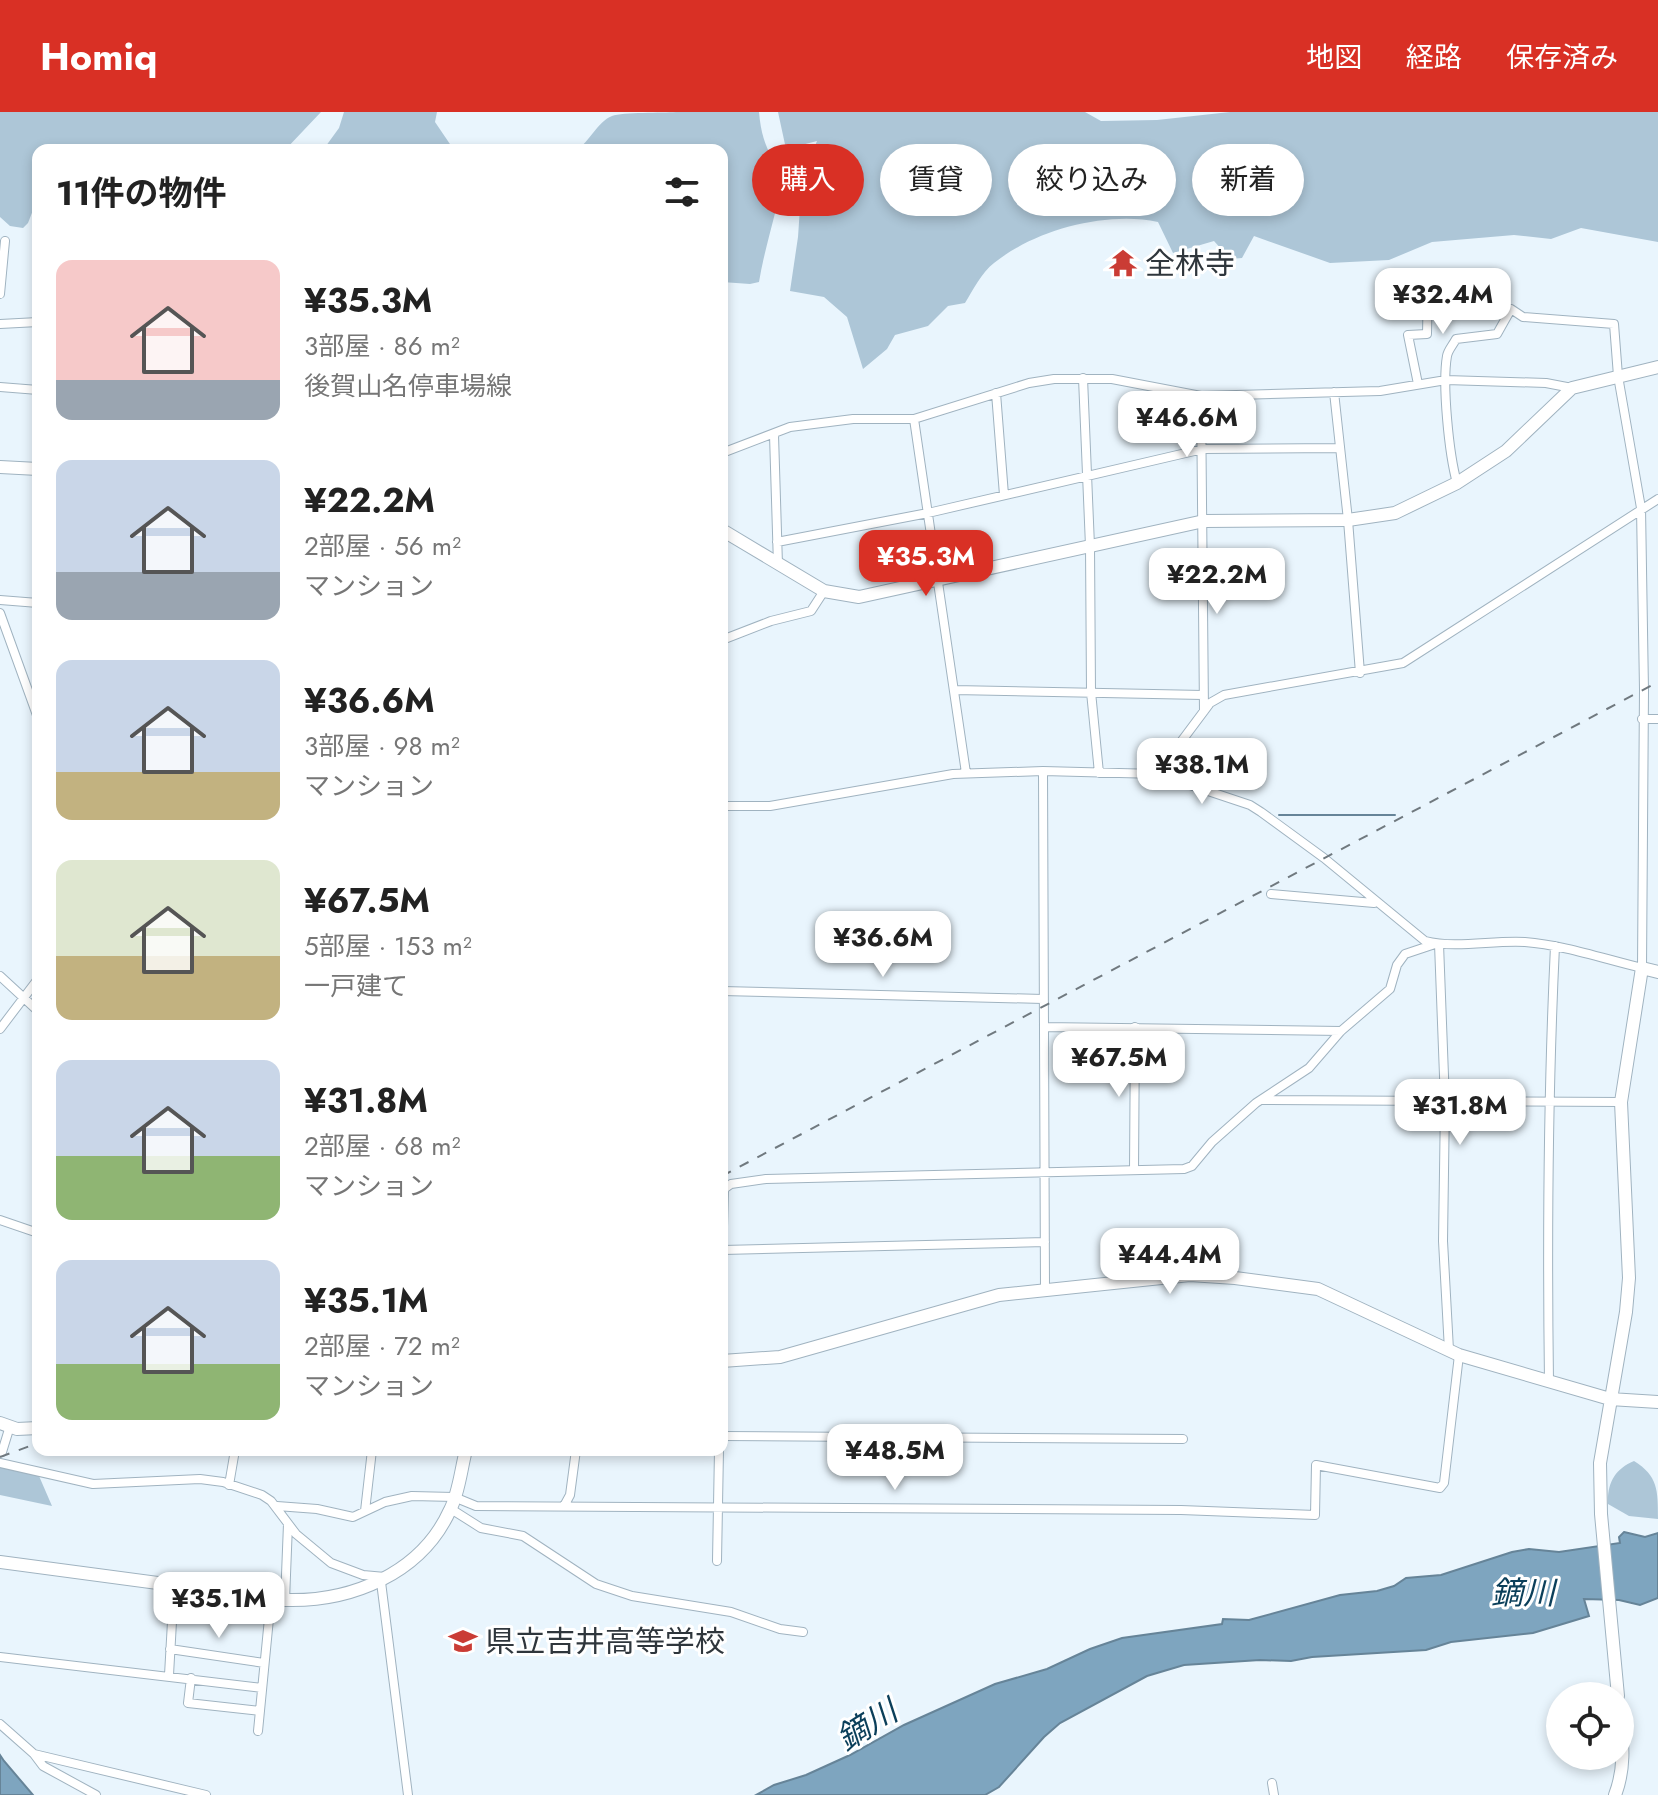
<!DOCTYPE html>
<html lang="ja">
<meta charset="utf-8">
<style>
:root{--surface:#fff;--page:#f6f6f6;--text:#222;--muted:#767676;--accent:#d93025}
body{margin:0;font-family:Jost,"Noto Sans JP",sans-serif;background:var(--page);color:var(--text);height:100vh;display:flex;flex-direction:column;font-size:30px;white-space:nowrap}
*{box-sizing:border-box;margin:0}
p{font-size:26px;color:var(--muted)}
.icon{flex:none;width:44px;height:44px;fill:none;stroke:currentColor;stroke-width:2;stroke-linecap:round;stroke-linejoin:round}
.map{position:relative;flex:1;overflow:hidden}
.sheet{position:absolute;left:32px;top:32px;width:696px;height:1312px;display:flex;flex-direction:column;background:var(--surface);border-radius:16px;box-shadow:0 4px 12px #0003}
.sheet>*{flex:none}
.top-card{position:absolute;left:752px;top:32px;width:760px;height:72px;display:flex;gap:16px}
.buttons{position:absolute;left:1546px;top:1570px;display:grid;gap:16px}
.buttons a{display:grid;place-items:center;width:88px;height:88px;border-radius:50%;background:var(--surface);box-shadow:0 4px 12px #0003;font-size:40px}
.price{position:absolute;translate:-50% -68px;padding:0 18px;border-radius:16px;background:#fff;color:#222;font-size:26px;line-height:52px;filter:drop-shadow(0 2px 4px #0008)}
.price::after{content:'';position:absolute;left:50%;top:48px;width:24px;height:18px;margin-left:-12px;background:inherit;clip-path:polygon(0 0,100% 0,50% 100%)}
.price.active{background:var(--accent);color:#fff}
ul{padding:0;list-style:none}
li{display:flex;align-items:center;gap:24px;height:200px;padding:0 24px}
li span{display:grid;place-items:center;flex:none;width:224px;height:160px;border-radius:16px;color:#555}
li>.icon{margin-inline-start:auto}
span .icon{width:96px;height:96px;fill:#fffc;stroke-width:1}
li b{font-size:34px}
h2{display:flex;justify-content:space-between;align-items:center;height:96px;padding:0 24px;font-size:34px}
.tag{padding:0 28px;border-radius:36px;background:var(--surface);box-shadow:0 4px 12px #0003;font-size:28px;line-height:72px}
.tag.active{background:var(--accent);color:#fff}
header{display:flex;align-items:center;gap:48px;box-sizing:border-box;height:112px;padding:0 40px;background:var(--accent);color:#fff}
header strong{font-size:38px}
nav{display:flex;gap:44px;margin-inline-start:auto;font-size:28px}
.map>svg:first-child{display:block}
</style>
<header>
<strong>Homiq</strong>
<nav><a>地図</a><a>経路</a><a>保存済み</a></nav>
</header>
<div class="map">
<svg width="1658" height="1683" viewBox="0 0 1658 1683">
<rect width="100%" height="100%" fill="#e9f5fd"/>
<path fill="#adc6d7" d="M0,0H321L285,38H38V93H35L28,111L23,116L10,114L0,105Z
M344,0H437L435,10L454,38H323L339,16Z
M676,0H759C761,24 767,42 783,61C778,98 765,133 759,170L750,172L722,170V38H576C590,30 597,10 612,4C623,0 662,1 676,0Z
M778,0H1085L1101,9L1157,8L1230,0H1658V130L1581,116L1551,127L1514,123L1432,130L1389,148L1330,151L1254,124L1242,146L1230,147L1214,129L1173,141L1158,110C1106,99 1035,118 994,151C982,160 973,178 965,191L948,194L928,214L895,223L887,237L863,257L847,205L824,185L790,179L798,125L802,66L817,29L786,37Z
M1634,1349C1658,1364 1658,1378 1658,1407L1629,1404L1608,1392C1607,1371 1615,1357 1634,1349Z
M6,1353L39,1364L52,1394L0,1383V1356Z"/>
<path fill="#7ea5bf" stroke="#668498" stroke-width="2" d="M1624,1420L1645,1425L1658,1421V1486L1640,1493L1619,1488L1584,1487L1589,1504L1533,1521L1451,1530L1426,1538L1312,1545L1291,1549L1260,1548L1184,1553L1147,1564L1060,1611L1044,1625L999,1675L985,1683H756L774,1673L806,1663L850,1643L904,1613L995,1572L1047,1557L1090,1537L1122,1526L1222,1512L1223,1507L1249,1508L1340,1483L1377,1479L1394,1474L1406,1466L1441,1463L1512,1440L1529,1437L1559,1440L1620,1431L1619,1425Z
M0,1643L4,1649L33,1683H0Z"/>
<g fill="none" stroke-linecap="round" stroke-linejoin="round">
<path stroke="#668498" stroke-width="2" d="M1279,703H1395"/>
<defs>
<path id="street" d="M0,182L5,129
M0,212L38,210
M1083,266L1090,434L1091,580L1099,661
M1418,272L1408,223L1427,222L1428,169
M0,275L38,278
M1334,280L1348,408L1360,561
M996,281L1004,383
M1201,284L1204,599
M914,307L966,661
M774,323L778,453
M722,341L790,315L853,307H914L1029,271L1054,267H1112L1201,284L1380,279L1446,268L1546,271L1572,276
M777,430L928,401L1203,337L1339,336
M0,488L38,491
M0,501L38,606
M722,528L771,509L811,499L824,479
M954,578L1203,583
M1642,607H1658
M1043,659L1045,1179
M1157,662L1210,591L1224,583L1403,551L1658,387
M722,694H770L953,662L1043,659L1157,662L1250,693L1261,700L1324,746L1425,829C1457,837 1492,828 1525,830C1564,833 1604,847 1642,856L1644,578L1641,396L1618,264L1614,212L1523,205L1511,197L1497,222L1456,227C1453,233 1448,238 1447,244C1442,273 1449,342 1457,371
M1271,782L1374,791
M1439,832L1445,990L1443,1129L1449,1238
M0,864L38,899
M722,879L1043,887
M1044,915L1341,919
M0,917L38,867
M1262,988L1621,990
M1134,1058L1135,915
M0,1108L38,1121
M723,1138L1045,1130
M722,1152L724,1077L731,1072L766,1067L1184,1057L1192,1054L1212,1030L1256,991L1309,956L1341,919L1390,877L1397,853L1405,842L1435,832
M1549,1270C1547,1124 1548,980 1555,834
M722,1324L1183,1327
M2,1340L10,1314
M0,1351L93,1372L200,1367L223,1370L262,1383L271,1389L296,1422L331,1451L363,1463L385,1465
M229,1373L235,1338
M277,1394L317,1397L353,1405L385,1390L412,1384L454,1385L476,1394L1181,1398L1315,1403L1316,1353L1440,1376L1444,1371L1459,1243
M564,1394L570,1383L576,1338
M451,1397L481,1416L523,1424L596,1472L632,1484L731,1500L780,1517L803,1520
M365,1399L372,1338
M717,1449L719,1338
M381,1470L408,1683
M285,1488L288,1412
M170,1537L264,1551
M0,1545L262,1576
M169,1563L174,1474
M191,1566L188,1591L260,1599
M0,1612L34,1642L206,1683
M258,1619L271,1486
M34,1642L43,1654L96,1683
M1272,1671L1274,1683"/>
<path id="secondary" d="M0,355L38,357
M722,418L824,479L859,485L1204,409L1348,408L1395,401L1457,371L1506,339L1572,276L1658,255
M722,1249L780,1245L999,1183L1190,1163L1235,1166L1318,1177L1459,1243L1610,1287L1658,1290
M0,1311L17,1317L38,1316
M0,1450L285,1488C351,1490 421,1462 450,1398C459,1381 461,1357 466,1338
M1618,1584L1601,1402L1600,1351L1626,1200L1629,1166L1621,990L1642,856L1658,860
M1615,1683C1625,1657 1623,1633 1620,1606"/>
</defs>
<use href="#street" stroke="#a0b3c0" stroke-width="10"/>
<use href="#secondary" stroke="#a0b3c0" stroke-width="14"/>
<use href="#street" stroke="#fff" stroke-width="8"/>
<use href="#secondary" stroke="#fff" stroke-width="12"/>
<path stroke="#70797f" stroke-width="2" stroke-dasharray="10 10" stroke-linecap="butt" d="M722,1064L1658,570
M0,1345L38,1331"/>
</g>
<defs>
<symbol id="temple-bare" viewBox="-9 -9 18 18"><path d="M0-6L5-2H3V0L6.5 2.5H4V6H1.5V3h-3V6H-4V2.5H-6.5L-3 0V-2H-5Z" fill="#ca3c35" stroke="#fff" stroke-width="2.5" paint-order="stroke"/></symbol>
<symbol id="school-bare" viewBox="-9 -9 18 18"><path d="M0-5L7-2L0 1L-7-2ZM-4 1L0 2.5L4 1V4Q0 6-4 4Z" fill="#ca3c35" stroke="#fff" stroke-width="2.5" paint-order="stroke"/></symbol>
</defs>
<g fill-rule="evenodd">
<use href="#temple-bare" x="1103" y="131" width="40" height="40"/>
<use href="#school-bare" x="443" y="1509" width="40" height="40"/>
</g>
<g text-anchor="middle" dominant-baseline="central" stroke-width="6" stroke-linejoin="round" paint-order="stroke">
<g font-size="30" fill="#2f363c" stroke="#fff" text-anchor="start">
<text x="1145" y="151">全林寺</text>
<text x="485" y="1529">県立吉井高等学校</text>
</g>
<g font-size="32" font-style="italic" fill="#0b3f5a" stroke="#fff">
<text x="1523" y="1481">鏑川</text>
<text transform="translate(867 1613) rotate(-32)">鏑川</text>
</g>
</g>
</svg>
<div class="buttons">
<a><svg class="icon" aria-label="locate" viewBox="0 0 24 24"><circle cx="12" cy="12" r="6"/><path d="M12 2v4M12 18v4M2 12h4M18 12h4"/></svg></a>
</div>
<b class="price" style="left:1443px;top:224px">¥32.4M</b>
<b class="price" style="left:1187px;top:347px">¥46.6M</b>
<b class="price active" style="left:926px;top:486px">¥35.3M</b>
<b class="price" style="left:1217px;top:504px">¥22.2M</b>
<b class="price" style="left:1202px;top:694px">¥38.1M</b>
<b class="price" style="left:883px;top:867px">¥36.6M</b>
<b class="price" style="left:1119px;top:987px">¥67.5M</b>
<b class="price" style="left:1460px;top:1035px">¥31.8M</b>
<b class="price" style="left:1170px;top:1184px">¥44.4M</b>
<b class="price" style="left:895px;top:1380px">¥48.5M</b>
<b class="price" style="left:219px;top:1528px">¥35.1M</b>
<div class="top-card">
<a class="tag active">購入</a>
<a class="tag">賃貸</a>
<a class="tag">絞り込み</a>
<a class="tag">新着</a>
</div>
<section class="sheet">
<h2>11件の物件<svg class="icon" aria-label="filters" viewBox="0 0 24 24"><path d="M4 7h16M4 17h16"/><circle cx="9" cy="7" r="2"/><circle cx="15" cy="17" r="2"/></svg></h2>
<ul>
<li><span style="background:linear-gradient(#f6c9c9 75%,#9aa5b1 0)"><svg class="icon" aria-label="home" viewBox="0 0 24 24"><path d="M3 11l9-7 9 7M6 9v11h12V9"/></svg></span><div><b>¥35.3M</b><p>3部屋 · 86 m²</p><p>後賀山名停車場線</p></div></li>
<li><span style="background:linear-gradient(#c9d6e8 70%,#9aa5b1 0)"><svg class="icon" aria-label="home" viewBox="0 0 24 24"><path d="M3 11l9-7 9 7M6 9v11h12V9"/></svg></span><div><b>¥22.2M</b><p>2部屋 · 56 m²</p><p>マンション</p></div></li>
<li><span style="background:linear-gradient(#c9d6e8 70%,#c2b280 0)"><svg class="icon" aria-label="home" viewBox="0 0 24 24"><path d="M3 11l9-7 9 7M6 9v11h12V9"/></svg></span><div><b>¥36.6M</b><p>3部屋 · 98 m²</p><p>マンション</p></div></li>
<li><span style="background:linear-gradient(#dfe7d0 60%,#c2b280 0)"><svg class="icon" aria-label="home" viewBox="0 0 24 24"><path d="M3 11l9-7 9 7M6 9v11h12V9"/></svg></span><div><b>¥67.5M</b><p>5部屋 · 153 m²</p><p>一戸建て</p></div></li>
<li><span style="background:linear-gradient(#c9d6e8 60%,#8fb573 0)"><svg class="icon" aria-label="home" viewBox="0 0 24 24"><path d="M3 11l9-7 9 7M6 9v11h12V9"/></svg></span><div><b>¥31.8M</b><p>2部屋 · 68 m²</p><p>マンション</p></div></li>
<li><span style="background:linear-gradient(#c9d6e8 65%,#8fb573 0)"><svg class="icon" aria-label="home" viewBox="0 0 24 24"><path d="M3 11l9-7 9 7M6 9v11h12V9"/></svg></span><div><b>¥35.1M</b><p>2部屋 · 72 m²</p><p>マンション</p></div></li>
</ul>
</section>
</div>
